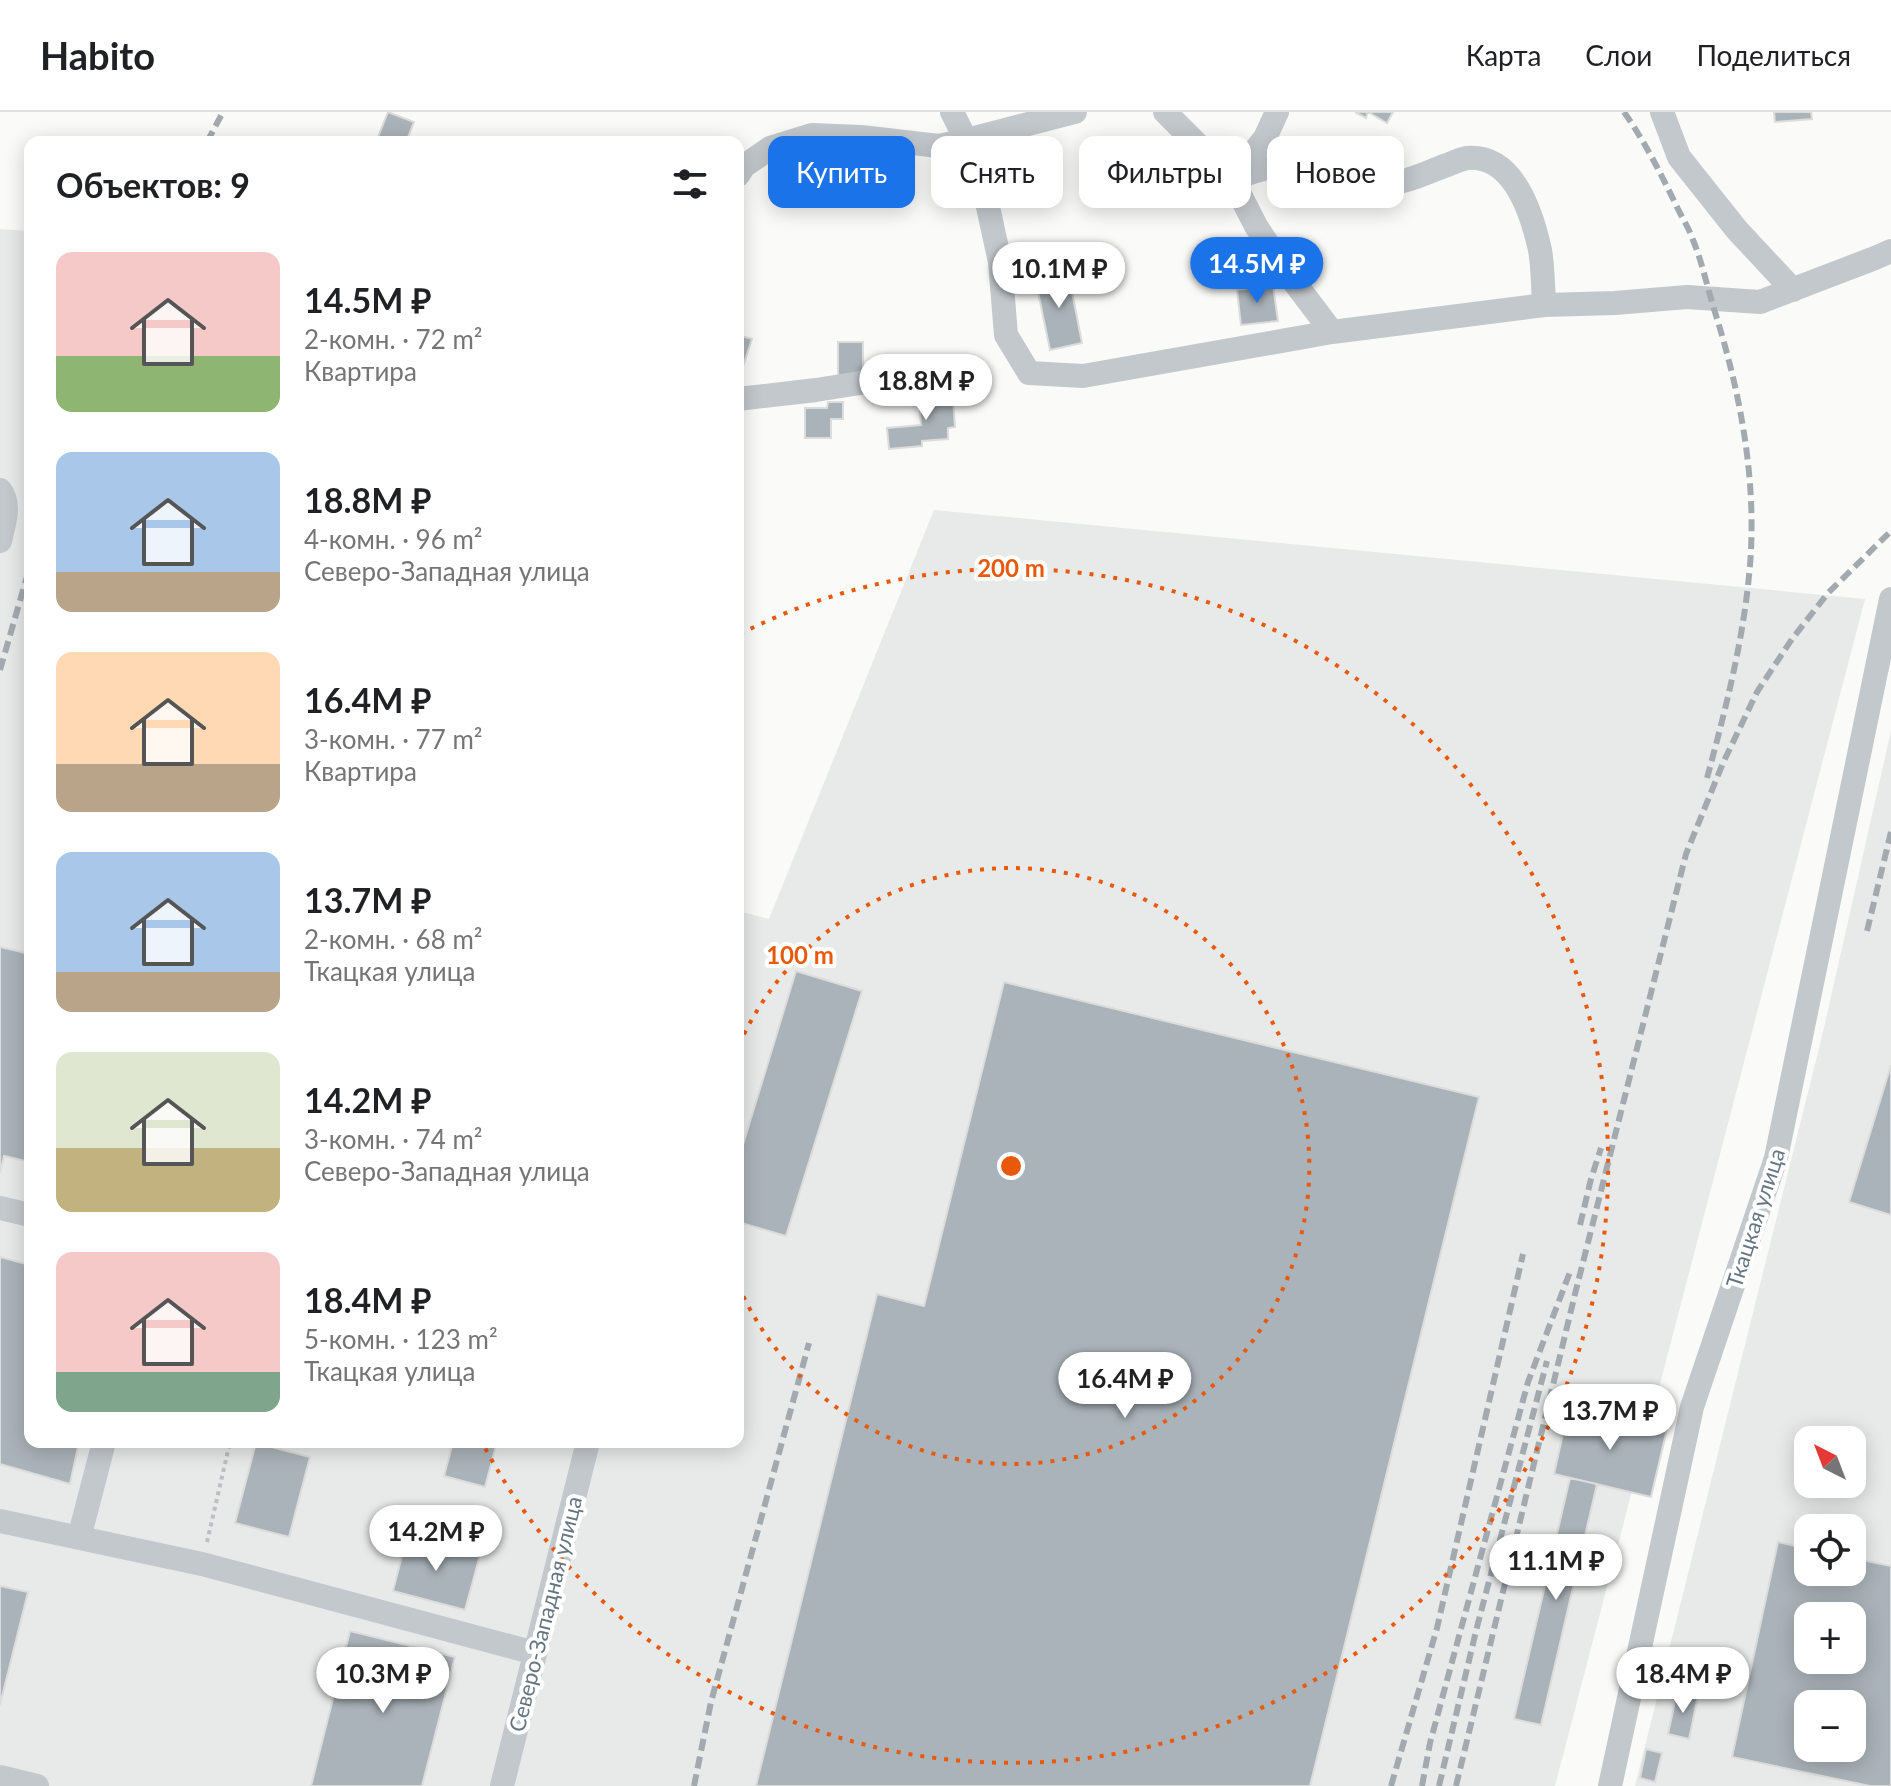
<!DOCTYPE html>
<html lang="ru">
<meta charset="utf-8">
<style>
:root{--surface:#fff;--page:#f6f6f6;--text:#202124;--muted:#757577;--line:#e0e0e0;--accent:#1a73e8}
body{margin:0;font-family:Lato,sans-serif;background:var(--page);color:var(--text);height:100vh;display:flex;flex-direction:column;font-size:30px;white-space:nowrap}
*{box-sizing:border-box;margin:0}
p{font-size:26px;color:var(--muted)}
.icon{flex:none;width:44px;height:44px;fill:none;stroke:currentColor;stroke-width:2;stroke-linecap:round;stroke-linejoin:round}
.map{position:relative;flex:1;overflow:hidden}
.details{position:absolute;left:24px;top:24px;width:720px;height:1312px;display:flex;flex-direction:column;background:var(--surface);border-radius:16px;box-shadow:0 4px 20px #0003}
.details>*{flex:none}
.guide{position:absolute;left:768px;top:24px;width:760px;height:72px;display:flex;gap:16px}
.needle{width:52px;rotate:318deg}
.buttons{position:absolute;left:1794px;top:1314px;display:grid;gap:16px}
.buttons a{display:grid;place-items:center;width:72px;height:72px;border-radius:16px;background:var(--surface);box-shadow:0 4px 20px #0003;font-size:40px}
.price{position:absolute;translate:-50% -68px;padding:0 18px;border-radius:28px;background:#fff;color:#222;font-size:26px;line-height:52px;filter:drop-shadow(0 2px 4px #0008)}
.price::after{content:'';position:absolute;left:50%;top:48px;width:24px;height:18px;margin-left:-12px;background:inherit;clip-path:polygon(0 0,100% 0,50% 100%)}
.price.current{background:var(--accent);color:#fff}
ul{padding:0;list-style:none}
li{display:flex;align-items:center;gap:24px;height:200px;padding:0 32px}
li span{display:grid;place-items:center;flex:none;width:224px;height:160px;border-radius:16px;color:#555}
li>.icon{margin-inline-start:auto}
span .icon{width:96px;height:96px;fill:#fffc;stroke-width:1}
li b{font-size:34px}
h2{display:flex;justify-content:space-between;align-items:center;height:96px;padding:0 32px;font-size:34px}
.pill{padding:0 28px;border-radius:16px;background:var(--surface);box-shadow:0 4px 20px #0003;font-size:28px;line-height:72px}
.pill.current{background:var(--accent);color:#fff}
header{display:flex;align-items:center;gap:48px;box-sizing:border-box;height:112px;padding:0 40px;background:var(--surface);border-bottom:2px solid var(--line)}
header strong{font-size:38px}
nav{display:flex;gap:44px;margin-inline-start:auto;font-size:28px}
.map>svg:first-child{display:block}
</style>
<header>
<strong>Habito</strong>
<nav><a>Карта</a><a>Слои</a><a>Поделиться</a></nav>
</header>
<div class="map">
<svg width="1891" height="1674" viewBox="0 0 1891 1674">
<rect width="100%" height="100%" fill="#fafaf8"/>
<path fill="#e8e9e9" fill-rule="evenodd" d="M0,117L30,119V1330H738V799L769,807L934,398L1865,487L1555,1674H0Z
M1891,619V1674H1635L1823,920ZM1808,1328H1852V1372H1808ZM1808,1416H1852V1460H1808ZM1808,1504H1852V1548H1808ZM1808,1592H1852V1636H1808Z"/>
<path fill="#aab3b9" stroke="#dcdcda" stroke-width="2" fill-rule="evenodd" d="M388,0L414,10L406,30H376Z
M1355,0H1393L1387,11L1368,0L1366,6Z
M1774,0H1811L1812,7L1775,10Z
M1068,159L1082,231L1050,238L1035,165Z
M1273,173L1278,209L1241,213L1237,178Z
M738,223L752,227L740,263L738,262Z
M838,230H863V264H838Z
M938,274V287L953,286L955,315L948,316V327L922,329V334L889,337L887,316L921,313L918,276Z
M828,290H843V307H831V326H805V296H827Z
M0,835L30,842V1050L4,1044L0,1061Z
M796,859L862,879L786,1124L738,1110V1049Z
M1004,870L1479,985L1310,1674H756L877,1182L924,1194Z
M1891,953V1103L1849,1090Z
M0,1145L30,1153V1330H79L70,1372L0,1352Z
M1569,1295L1667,1317L1651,1385L1554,1362Z
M453,1330H497L485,1375L444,1364Z
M256,1331L310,1345L289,1425L235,1411Z
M1570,1366L1597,1372L1541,1613L1514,1607Z
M407,1424L480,1443L465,1498L393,1479Z
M1778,1430L1808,1437V1460H1852V1446L1891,1454V1674H1870L1732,1645ZM1808,1504H1852V1548H1808ZM1808,1592H1852V1636H1808Z
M0,1474L28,1480L0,1593Z
M350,1519L455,1545L422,1674H311Z
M1677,1580L1698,1584L1689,1627L1668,1622Z
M1646,1637L1662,1641L1655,1670L1640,1666Z"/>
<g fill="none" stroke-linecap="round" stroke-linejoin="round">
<path stroke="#bbbfc2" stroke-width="4" stroke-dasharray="4 4" stroke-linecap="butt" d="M207,1430L230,1330"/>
<path stroke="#c3c8cc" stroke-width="24" d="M952,0L966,28L1075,0
M1165,0L1232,67L1256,114L1285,158L1332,220
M1662,0L1679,45L1737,118L1793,178
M738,63L744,54L770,36L812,23L861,25L939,34L966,28L983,72L1000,150L1006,223L1029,261L1083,264L1332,220L1544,193L1615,191L1687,185L1760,190L1875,146L1891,139
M1234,65L1265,26L1277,0
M1232,67C1263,56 1288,47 1321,59C1340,65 1358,75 1380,73C1402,72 1424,62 1444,54C1451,52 1460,47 1467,46C1514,42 1532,102 1540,138C1543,155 1543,175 1544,193
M738,287L816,278L954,256
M0,378C11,392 4,412 0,429
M0,1096L30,1103
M0,1409L202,1452L535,1541
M79,1426L104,1330
M0,1665L37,1674
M502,1674L588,1330
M1610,1674L1692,1295L1776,1046L1891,487"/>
<path stroke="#a2aab0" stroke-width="6" stroke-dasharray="12 6" stroke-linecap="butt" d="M1624,0C1645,30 1661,62 1677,95C1682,106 1689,116 1693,128C1702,150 1707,174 1714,197C1740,279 1757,367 1750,453C1744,526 1726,596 1707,666
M207,30L223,0
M0,558L30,454
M1867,819L1891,720
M1580,1113L1591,1067L1601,1036
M694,1674L711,1590L809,1231
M1391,1674L1437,1516L1523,1142
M1422,1674L1430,1631L1528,1270L1570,1160
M1439,1674L1477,1515L1547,1249
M1456,1674L1575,1182L1686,742L1723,651L1757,580L1792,527L1828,481L1891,419"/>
</g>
<g fill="none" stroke="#e8590c" stroke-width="4" stroke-dasharray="4 8">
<path d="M739 933A298 298 0 1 1 739 1175"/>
<path d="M740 522A597 597 0 1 1 484 1334"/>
</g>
<g text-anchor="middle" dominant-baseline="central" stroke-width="8" stroke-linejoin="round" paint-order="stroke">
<g font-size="22" fill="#657683" stroke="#fff">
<text transform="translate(1755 1106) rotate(-72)">Ткацкая улица</text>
<text transform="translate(545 1502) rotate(-76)">Северо-Западная улица</text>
</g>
</g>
<circle cx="1011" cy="1054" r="12" fill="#e8590c" stroke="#fff" stroke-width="4"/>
<g font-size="24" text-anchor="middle" font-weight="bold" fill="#e8590c" stroke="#fff" stroke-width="8" stroke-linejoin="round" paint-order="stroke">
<text x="1011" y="465">200 m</text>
<text x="800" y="852">100 m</text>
</g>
</svg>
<div class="buttons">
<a><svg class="needle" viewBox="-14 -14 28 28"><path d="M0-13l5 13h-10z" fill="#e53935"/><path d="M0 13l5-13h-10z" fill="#757577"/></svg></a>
<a><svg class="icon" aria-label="locate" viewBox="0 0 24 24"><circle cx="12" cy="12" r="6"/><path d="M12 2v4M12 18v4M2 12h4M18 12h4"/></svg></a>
<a>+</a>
<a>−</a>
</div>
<b class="price current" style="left:1257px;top:193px">14.5M ₽</b>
<b class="price" style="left:1059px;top:198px">10.1M ₽</b>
<b class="price" style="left:926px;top:310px">18.8M ₽</b>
<b class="price" style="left:1125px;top:1308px">16.4M ₽</b>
<b class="price" style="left:1610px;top:1340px">13.7M ₽</b>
<b class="price" style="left:436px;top:1461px">14.2M ₽</b>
<b class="price" style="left:1556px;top:1490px">11.1M ₽</b>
<b class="price" style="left:383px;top:1603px">10.3M ₽</b>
<b class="price" style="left:1683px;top:1603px">18.4M ₽</b>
<div class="guide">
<a class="pill current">Купить</a>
<a class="pill">Снять</a>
<a class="pill">Фильтры</a>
<a class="pill">Новое</a>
</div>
<section class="details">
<h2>Объектов: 9<svg class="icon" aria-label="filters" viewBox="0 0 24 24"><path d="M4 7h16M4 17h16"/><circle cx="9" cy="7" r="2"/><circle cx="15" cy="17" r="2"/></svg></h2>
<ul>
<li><span style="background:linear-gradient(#f6c9c9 65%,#8fb573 0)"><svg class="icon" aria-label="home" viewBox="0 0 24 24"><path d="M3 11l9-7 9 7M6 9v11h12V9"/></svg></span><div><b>14.5M ₽</b><p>2-комн. · 72 m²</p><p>Квартира</p></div></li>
<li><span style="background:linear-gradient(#a9c7e8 75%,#b9a48a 0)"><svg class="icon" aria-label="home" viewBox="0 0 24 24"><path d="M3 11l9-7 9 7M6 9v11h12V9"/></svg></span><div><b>18.8M ₽</b><p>4-комн. · 96 m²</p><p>Северо-Западная улица</p></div></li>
<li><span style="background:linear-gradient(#ffd9b3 70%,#b9a48a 0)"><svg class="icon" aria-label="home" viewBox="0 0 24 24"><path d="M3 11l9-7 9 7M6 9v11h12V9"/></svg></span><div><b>16.4M ₽</b><p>3-комн. · 77 m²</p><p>Квартира</p></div></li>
<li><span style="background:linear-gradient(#a9c7e8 75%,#b9a48a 0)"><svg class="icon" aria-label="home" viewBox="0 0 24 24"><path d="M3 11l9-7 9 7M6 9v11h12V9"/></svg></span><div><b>13.7M ₽</b><p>2-комн. · 68 m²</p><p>Ткацкая улица</p></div></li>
<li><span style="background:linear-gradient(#dfe7d0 60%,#c2b280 0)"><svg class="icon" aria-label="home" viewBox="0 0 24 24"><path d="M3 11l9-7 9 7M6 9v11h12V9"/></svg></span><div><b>14.2M ₽</b><p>3-комн. · 74 m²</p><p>Северо-Западная улица</p></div></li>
<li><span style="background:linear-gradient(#f6c9c9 75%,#7fa58c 0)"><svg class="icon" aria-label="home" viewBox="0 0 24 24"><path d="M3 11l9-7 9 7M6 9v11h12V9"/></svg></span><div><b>18.4M ₽</b><p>5-комн. · 123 m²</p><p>Ткацкая улица</p></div></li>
</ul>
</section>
</div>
